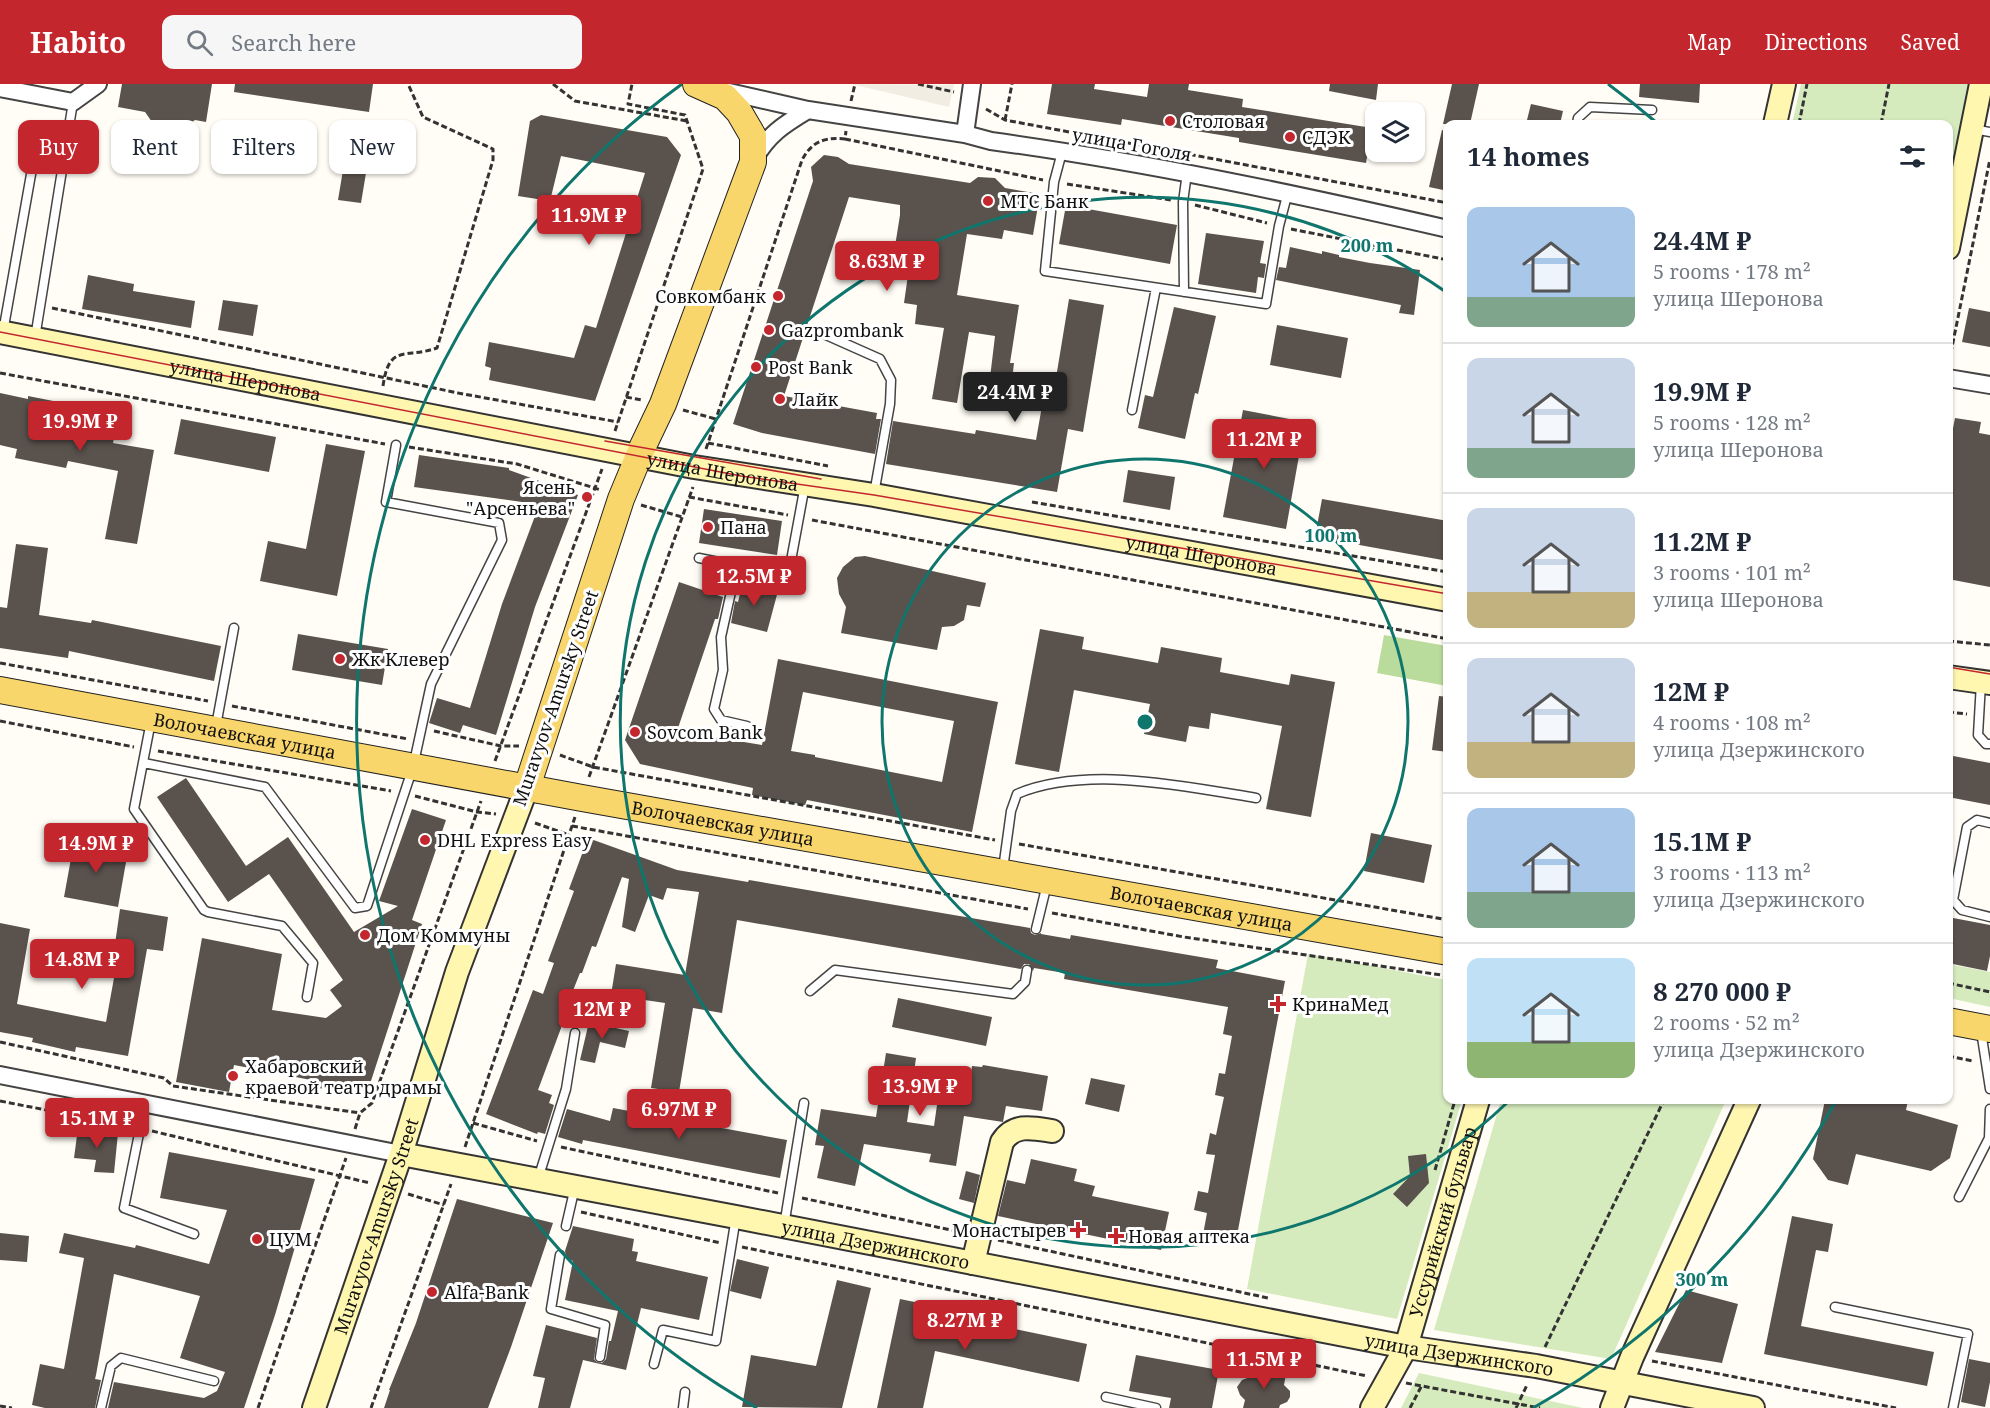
<!DOCTYPE html>
<meta charset="utf-8">
<style>
:root{--surface:#fff;--page:#f6f6f7;--text:#1f2937;--muted:#747a83;--line:#e0e1e3;--accent:#c4262e}
body{margin:0;font-family:"Noto Serif",serif;background:var(--page);color:var(--text);height:100vh;display:flex;flex-direction:column;font-size:22px;white-space:nowrap}
*{box-sizing:border-box;margin:0}
p{font-size:20px;color:var(--muted)}
.icon{flex:none;width:33px;height:33px;fill:none;stroke:currentColor;stroke-width:2;stroke-linecap:round;stroke-linejoin:round}
.map{position:relative;flex:1;overflow:hidden}
.drawer{position:absolute;left:1443px;top:36px;width:510px;height:984px;display:flex;flex-direction:column;background:var(--surface);border-radius:12px;box-shadow:0 2px 4px #0004}
.drawer>*{flex:none}
.top-card{position:absolute;left:18px;top:36px;width:570px;height:54px;display:flex;gap:12px}
.buttons{position:absolute;left:1365px;top:18px;display:grid;gap:12px}
.buttons a{display:grid;place-items:center;width:60px;height:60px;border-radius:12px;background:var(--surface);box-shadow:0 2px 4px #0004;font-size:30px}
.price{position:absolute;translate:-50% -51px;padding:0 14px;border-radius:6px;background:var(--accent);color:#fff;font-size:20px;line-height:39px;filter:drop-shadow(0 2px 3px #0008)}
.price::after{content:'';position:absolute;left:50%;top:36px;width:18px;height:14px;margin-left:-9px;background:inherit;clip-path:polygon(0 0,100% 0,50% 100%)}
.price.on{background:#222;color:#fff}
ul{padding:0;list-style:none}
li{display:flex;align-items:center;gap:18px;height:150px;padding:0 24px}
li+li{border-top:2px solid var(--line)}
li span{display:grid;place-items:center;flex:none;width:168px;height:120px;border-radius:12px;color:#555}
li>.icon{margin-inline-start:auto}
span .icon{width:72px;height:72px;fill:#fffc;stroke-width:1}
li b{font-size:26px}
h2{display:flex;justify-content:space-between;align-items:center;height:72px;padding:0 24px;font-size:26px}
.pill{padding:0 21px;border-radius:12px;background:var(--surface);box-shadow:0 2px 4px #0004;font-size:21px;line-height:54px}
.pill.on{background:var(--accent);color:#fff}
header{display:flex;align-items:center;gap:36px;box-sizing:border-box;height:84px;padding:0 30px;background:var(--accent);color:#fff}
header strong{font-size:28px}
nav{display:flex;gap:33px;margin-inline-start:auto;font-size:21px}
.search{width:420px;height:54px;background:var(--page);display:flex;align-items:center;gap:15px;box-sizing:border-box;padding:0 21px;border-radius:12px;color:var(--muted);font-size:22px}
.map>svg:first-child{display:block}
</style>
<header>
<strong>Habito</strong>
<div class="search"><svg class="icon" aria-label="search" viewBox="0 0 24 24"><circle cx="10" cy="10" r="6"/><path d="M15 15l6 6"/></svg>Search here</div>
<nav><a>Map</a><a>Directions</a><a>Saved</a></nav>
</header>
<div class="map">
<svg width="1990" height="1324" viewBox="0 0 1990 1324">
<rect width="100%" height="100%" fill="#fffdf5"/>
<path fill="#d5ebbd" d="M1801,0H1969L1949,101L1948,40H1792Z
M1308,870L1447,896L1448,1016H1462L1397,1235L1247,1205Z
M1948,880L1990,888V923L1949,914Z
M1501,1016H1726L1611,1275L1434,1246Z
M1419,1289L1583,1324H1401Z"/>
<path fill="#b9dc9c" d="M1384,551L1447,562V602L1377,589Z"/>
<path fill="#f1ede2" d="M851,0L945,1L954,0L949,23Z"/>
<path fill="#5a524d" fill-rule="evenodd" d="M122,0H212L206,38L195,36L178,48L157,45L145,28L118,23Z
M235,0H373L369,28L234,8Z
M1052,0H1095L1094,5L1147,13L1149,0H1189L1188,6L1243,15L1242,23L1372,44L1366,79L1239,58V54L1122,35L1121,41L1047,30Z
M1330,0H1378L1376,16L1329,7Z
M1452,0H1479L1470,40H1443Z
M1640,0H1700L1699,19L1639,13Z
M1531,20L1563,27L1560,40H1526Z
M541,31L667,53L681,71L595,317L489,296L491,284L485,282L489,258L574,274L585,241L596,244L645,89L561,72L550,117L518,112L530,37Z
M1442,46L1448,47V107L1429,103Z
M824,71L838,73L849,80L970,99L978,93L995,94L1005,104L1040,110L1033,151L1004,146L1002,155L967,150L957,211L1019,221L1010,279H1014L1009,322L987,319L995,252L969,248L957,319L932,315L944,244L915,240L917,221L904,219L909,184L892,181L900,131V121L849,113L784,312L877,329L876,335H881L875,370L762,349L733,340L813,97L811,83Z
M343,86L366,89L361,119L338,116Z
M1066,121L1177,141L1170,180L1059,160Z
M1206,149L1264,157L1260,179L1266,180L1264,194L1258,193L1256,209L1198,200Z
M1290,163L1322,170V167L1339,171V173L1370,179L1420,186L1414,231L1399,229L1401,221L1276,196L1279,183L1286,184Z
M88,191L134,200L133,207L195,217L191,244L82,225Z
M1069,215L1104,221L1083,348L1068,345L1057,408L886,380L893,337L975,350L976,346L1036,356L1045,305L1054,306Z
M223,216L258,221L253,252L218,246Z
M1174,223L1216,232L1198,310L1195,309L1185,355L1138,344L1145,311L1153,313Z
M1969,224L1990,228V263L1962,258Z
M1277,241L1348,254L1341,294L1270,281Z
M0,309L28,315V312L119,330L113,359L154,366L137,460L105,455L118,387L68,377L66,384L15,374L17,365L0,361Z
M1243,326L1305,338L1286,445L1223,433Z
M1955,334L1981,338L1979,349L1990,351V503L1948,495V370Z
M181,335L276,353L269,388L174,370Z
M326,360L365,367L337,512L260,497L268,457L306,465Z
M419,371L509,384V386L578,411L535,523L496,651L463,641L460,649L429,639L437,614L470,624L502,520L535,432L519,427L522,418L414,403Z
M1128,386L1175,393L1170,426L1123,418Z
M1322,415L1448,437V477L1315,453Z
M704,425L782,437L777,471L699,459Z
M16,460L48,464L39,531L91,539L92,536L221,562L214,597L69,567L68,574L0,564V523L7,524Z
M865,472L986,499L980,523L967,521L964,536L954,542L942,543L937,566L841,549L846,523L839,510L837,494L843,483L855,473Z
M679,498L723,513L718,535H715L677,647L762,661L778,575L998,618L972,748L807,716L805,721L752,711L753,704L640,680L625,656ZM803,608L954,637L942,698L815,673V671L791,667Z
M743,498L778,507L767,548L731,539L735,517L738,518Z
M1040,545L1084,553L1082,565L1158,579L1161,563L1222,574L1220,588L1289,601L1291,590L1335,598L1311,733L1266,725L1282,642L1211,629L1209,645L1189,642L1186,658L1144,650L1150,620L1074,606L1059,688L1015,680Z
M298,550L388,565L382,601L292,586Z
M1439,612L1448,613V668L1432,666Z
M1948,671L1990,679V721L1948,713Z
M186,694L246,782L288,753L354,848L398,822L379,817L412,725L446,736L412,836L422,840L370,1000L358,1009L310,1003L311,996L234,981L229,1008L176,998L202,854L282,870L272,926L326,934L342,922L330,906L343,896L269,790L228,818L157,713Z
M1371,749L1432,761L1424,799L1364,787Z
M588,754L677,786L748,798L749,796L1030,844L1031,849L1035,851L1041,849V850L1070,855L1071,851L1218,876L1216,884L1285,897L1235,1162L1202,1156L1207,1129L1194,1126L1198,1107L1208,1109L1215,1071L1206,1070L1210,1049L1216,1051L1224,1013L1215,1011L1219,989L1225,990L1232,952L1223,950L1228,923L1064,895L1065,889L1034,884L1033,887L1029,880H1024L1021,885L737,836L722,929L693,924L679,1008L651,1004L665,919L611,911L616,880L685,891L699,808L667,804L663,816L649,811L635,848L622,843L629,795L622,793L596,863L592,862L582,889H580L568,919L570,920L538,1006L552,1011L549,1019L554,1021L545,1050L538,1048L537,1050L486,1030L533,906L543,910L554,879L548,877L574,807L569,805Z
M74,758L128,767L118,823L64,813Z
M120,825L168,833L163,867L147,865L128,972L76,963L75,968L32,958L33,954L0,948V839L30,845L17,920L106,938L120,861L115,860Z
M1948,833L1990,841V872L1987,887L1948,879Z
M898,914L992,933L986,962L892,943Z
M589,938L629,947L625,964L600,958L595,979L580,976Z
M886,969L916,974L907,1038L934,1042L938,1014L966,1019L972,982L982,983L983,981L1048,992L1042,1027L1006,1022L1003,1038L964,1032L956,1082L929,1078L931,1070L864,1060L855,1102L817,1094L824,1062L815,1061L821,1025L876,1033Z
M1091,994L1125,1001L1119,1028L1085,1020Z
M1825,1016H1908L1906,1026L1958,1041L1950,1074L1931,1087L1856,1070L1848,1101L1828,1096L1813,1075Z
M613,1024L787,1056L780,1094L583,1056L582,1060L558,1053L567,1025L610,1037Z
M78,1044L118,1049L114,1089L94,1088L96,1076L74,1074Z
M169,1068L315,1095L275,1231L244,1324H108L114,1298L204,1314L217,1307L225,1288L180,1274L200,1212L114,1190L96,1291L95,1295L101,1296L95,1324H45L32,1321L40,1280L64,1285L84,1174L59,1169L64,1149L135,1164L136,1161L209,1180L227,1126L160,1114Z
M1426,1070L1429,1099L1407,1123L1393,1110L1410,1092L1408,1072Z
M1031,1075L1077,1085L1074,1097L1095,1102L1092,1112L1169,1128L1161,1166L998,1132L1007,1096L1025,1100Z
M966,1087L980,1091L974,1119L959,1115Z
M457,1115L553,1139L511,1263L488,1324H384L390,1306H389L416,1239Z
M1792,1132L1833,1140L1828,1168L1816,1166L1801,1242L1934,1268L1927,1302L1764,1270Z
M573,1142L634,1155L632,1167L638,1168L636,1177L708,1193L699,1236L641,1224L626,1286L583,1276L570,1324H538L545,1294L533,1292L546,1241L597,1254L594,1275L597,1278L602,1279L606,1275L609,1257H611L618,1227L565,1216L573,1177L566,1174L565,1167Z
M0,1149L29,1152L27,1178L0,1176Z
M737,1175L769,1183L761,1215L730,1207Z
M837,1196L871,1204L842,1324L742,1323L751,1271L816,1282Z
M1686,1206L1738,1220L1722,1279L1655,1268Z
M900,1215L944,1224L943,1230L1087,1260L1079,1298L935,1267L923,1324H877Z
M1136,1271L1219,1286L1212,1324H1169L1171,1314L1129,1307Z
M1969,1275L1990,1279V1298L1985,1323L1961,1318Z
M1252,1283L1286,1290L1284,1301L1290,1307V1313L1287,1318L1280,1321L1279,1324H1243L1245,1316L1240,1311L1237,1303L1242,1296L1250,1293Z"/>
<g fill="none" stroke-linecap="round" stroke-linejoin="round">
<defs>
<path id="lane" d="M1577,40L1578,34L1590,23L1652,26
M1973,45L1990,48
M1062,68L1054,98L1045,187L1266,220L1279,142L1288,108
M1184,208L1183,118L1187,89
M3,248L38,51
M826,251L880,275L891,296L890,320L874,410
M35,254L73,18
M1132,326L1156,204
M699,474L779,490L790,482L805,401
M737,481L721,553L723,586L714,625L721,636L747,642
M1981,599L1978,651L1986,660H1990
M151,637L134,725L204,826L208,828L282,842L313,879L307,913
M216,642L234,544
M144,679L265,703L355,824L367,822L413,683L431,600L502,456L499,439L386,418L396,361
M1990,739L1977,736L1967,743L1953,816L1962,826L1990,833
M1003,785L1011,727L1017,710C1086,681 1184,702 1256,714
M1036,845L1047,800
M810,907L835,886L1013,910L1025,898L1027,886
M1981,947L1990,1005
M145,1020L124,1124L194,1150
M538,1095L566,1005L575,949
M1959,1113L1989,1054L1990,1025
M566,1142L575,1103
M784,1142L804,1019
M560,1171L551,1225L605,1241L600,1273
M1835,1223L1968,1250L1953,1324
M654,1280L663,1246L716,1257L736,1133
M1106,1313L1156,1324
M101,1324L111,1282L121,1274L214,1297
M683,1324L685,1308"/>
<path id="street" d="M0,4L73,18L98,0
M720,6L808,26L965,50L991,57C1145,78 1296,110 1448,145
M965,50L972,0
M754,75C769,50 783,41 808,26
M1948,294L1990,301
M0,991L401,1070"/>
<g id="secondary">
<path d="M1775,40L1784,0"/>
<path d="M1948,164L1981,0"/>
<path id="s1" d="M0,248L694,383L874,411L1448,516"/>
<path d="M1948,593L1990,599"/>
<path id="s2" d="M401,1070L736,1133L1406,1263L1536,1282L1753,1324"/>
<path d="M973,1179L1002,1058C1014,1039 1033,1044 1052,1047"/>
<path id="s3" d="M314,1324L401,1070L457,888L527,703"/>
<path id="s4" d="M1372,1324L1406,1263L1478,1016"/>
<path d="M1612,1324L1632,1273L1749,1016"/>
</g>
<g id="primary">
<path id="s5" d="M0,606L582,714L1448,868"/>
<path d="M527,703L621,415L643,362L663,320L753,78V52L739,28L725,13L696,0"/>
<path d="M1948,937L1990,945"/>
</g>
</defs>
<use href="#lane" stroke="#444" stroke-width="11"/>
<use href="#street" stroke="#444" stroke-width="20"/>
<use href="#secondary" stroke="#333" stroke-width="26"/>
<use href="#primary" stroke="#222" stroke-width="28"/>
<path stroke="#333" stroke-width="3" stroke-dasharray="6 3" stroke-linecap="butt" d="M553,0L575,17L687,37
M918,0L954,8
M851,17L855,0
M986,25L1005,36L1166,66
M1005,36L1012,0
M1799,40L1807,0
M1881,40L1889,0
M845,55L1043,96
M1172,67L1448,119
M1067,100L1171,116
M1195,121L1267,139
M1291,145L1448,176
M52,224L458,309L618,338
M1949,278L1990,75
M0,289L385,360
M383,302C389,259 405,275 437,264L493,76V65L423,33L408,0
M626,313L642,316
M683,326L716,335
M615,347L703,85L685,31L628,20L632,0
M708,359L828,382
M409,363L517,380L601,406
M706,365L802,76C812,57 825,53 845,55L846,47
M689,413L788,431
M1032,418L1448,488
M641,421L682,433
M812,436L1448,555
M1948,557L1990,561
M0,579L208,617
M232,622L408,655
M1948,628L1967,630
M0,637L134,663
M434,647L501,662H519
M158,667L391,707
M560,671L593,683L995,756
M495,677L602,385
M589,693L693,403
M415,712L477,728L496,730
M535,739L569,751
M572,742L1028,825
M1019,760L1448,836
M1052,829L1184,853L1448,892
M1948,899L1990,908
M0,958L164,994L173,1002L360,1029
M1948,972L1973,977
M0,1017L128,1042
M473,1039L537,1057
M355,1045L360,1029L372,1019L481,717
M152,1047L370,1099
M465,1063L575,733
M561,1063L778,1109
M1435,1086L1455,1016
M408,1110L444,1121
M802,1114L960,1148
M581,1128L721,1159
M998,1156L1268,1214
M742,1163L1367,1292
M1545,1263L1664,1016
M1652,1277L1896,1324
M1406,1299L1540,1324
M0,1322L12,1324
M258,1324L346,1074
M371,1324L451,1100
M1410,1324L1422,1301
M1516,1324L1527,1301"/>
<use href="#lane" stroke="#fff" stroke-width="8"/>
<use href="#street" stroke="#fff" stroke-width="16"/>
<use href="#secondary" stroke="#fff6b0" stroke-width="22"/>
<use href="#primary" stroke="#f9d66b" stroke-width="26"/>
<g stroke="#c4262e" stroke-width="1.5">
<path id="s6" d="M0,248L741,392L874,411L1448,510"/>
<path d="M605,357L821,395"/>
<path d="M1948,583L1990,590"/>
</g>
</g>
<g fill="none" stroke="#0f766e" stroke-width="3">
<circle cx="1145" cy="638" r="263"/>
<path d="M1510 1016A525 525 0 1 1 1446 208"/>
<path d="M1834 1020A788 788 0 0 1 1533 1324M757 1324A788 788 0 0 1 682 0M1608 0A788 788 0 0 1 1657 39"/>
</g>
<g fill="#c4262e" stroke="#fff" stroke-width="2">
<circle cx="1170" cy="37" r="6"/>
<circle cx="1290" cy="53" r="6"/>
<circle cx="988" cy="117" r="6"/>
<circle cx="778" cy="212" r="6"/>
<circle cx="769" cy="246" r="6"/>
<circle cx="756" cy="283" r="6"/>
<circle cx="780" cy="315" r="6"/>
<circle cx="587" cy="413" r="6"/>
<circle cx="708" cy="443" r="6"/>
<circle cx="340" cy="575" r="6"/>
<circle cx="635" cy="648" r="6"/>
<circle cx="425" cy="756" r="6"/>
<circle cx="365" cy="851" r="6"/>
<path d="M1275 911h6v6h6v6h-6v6h-6v-6h-6v-6h6z"/>
<circle cx="233" cy="992" r="6"/>
<path d="M1075 1137h6v6h6v6h-6v6h-6v-6h-6v-6h6z"/>
<path d="M1113 1143h6v6h6v6h-6v6h-6v-6h-6v-6h6z"/>
<circle cx="257" cy="1155" r="6"/>
<circle cx="432" cy="1208" r="6"/>
</g>
<g text-anchor="middle" dominant-baseline="central" stroke-width="6" stroke-linejoin="round" paint-order="stroke">
<g font-size="18" fill="#111" stroke="#fff" text-anchor="start">
<text x="1182" y="37">Столовая</text>
<text x="1302" y="53">СДЭК</text>
<text x="1000" y="117">МТС Банк</text>
<text x="766" y="212" text-anchor="end">Совкомбанк</text>
<text x="781" y="246">Gazprombank</text>
<text x="768" y="283">Post Bank</text>
<text x="792" y="315">Лайк</text>
<text x="575" y="403" text-anchor="end">Ясень<tspan x="575" dy="21">"Арсеньева"</tspan></text>
<text x="720" y="443">Пана</text>
<text x="352" y="575">Жк Клевер</text>
<text x="647" y="648">Sovcom Bank</text>
<text x="437" y="756">DHL Express Easy</text>
<text x="377" y="851">Дом Коммуны</text>
<text x="1292" y="920">КринаМед</text>
<text x="245" y="982">Хабаровский<tspan x="245" dy="21">краевой театр драмы</tspan></text>
<text x="1066" y="1146" text-anchor="end">Монастырев</text>
<text x="1128" y="1152">Новая аптека</text>
<text x="269" y="1155">ЦУМ</text>
<text x="444" y="1208">Alfa-Bank</text>
</g>
<g font-size="18" fill="#111" stroke="#fff">
<text transform="translate(1132 60) rotate(10)">улица Гоголя</text>
<text stroke="none"><textPath href="#s6" startOffset="250">улица Шеронова</textPath></text>
<text stroke="none"><textPath href="#s6" startOffset="736">улица Шеронова</textPath></text>
<text stroke="none"><textPath href="#s1" startOffset="1222">улица Шеронова</textPath></text>
<text transform="translate(555 614) rotate(-71)">Muravyov-Amursky Street</text>
<text stroke="none"><textPath href="#s5" startOffset="249">Волочаевская улица</textPath></text>
<text stroke="none"><textPath href="#s5" startOffset="735">Волочаевская улица</textPath></text>
<text stroke="none"><textPath href="#s5" startOffset="1221">Волочаевская улица</textPath></text>
<text stroke="none"><textPath href="#s4" startOffset="200">Уссурийский бульвар</textPath></text>
<text stroke="none"><textPath href="#s3" startOffset="192">Muravyov-Amursky Street</textPath></text>
<text stroke="none"><textPath href="#s2" startOffset="483">улица Дзержинского</textPath></text>
<text stroke="none"><textPath href="#s2" startOffset="1077">улица Дзержинского</textPath></text>
</g>
</g>
<circle cx="1145" cy="638" r="9" fill="#0f766e" stroke="#fff" stroke-width="3"/>
<g font-size="18" text-anchor="middle" font-weight="bold" fill="#0f766e" stroke="#fff" stroke-width="6" stroke-linejoin="round" paint-order="stroke">
<text x="1367" y="168">200 m</text>
<text x="1331" y="458">100 m</text>
<text x="1702" y="1202">300 m</text>
</g>
</svg>
<div class="buttons">
<a><svg class="icon" aria-label="layers" viewBox="0 0 24 24"><path d="M12 4l9 5-9 5-9-5zM3 14l9 5 9-5"/></svg></a>
</div>
<b class="price" style="left:589px;top:162px">11.9M ₽</b>
<b class="price" style="left:887px;top:208px">8.63M ₽</b>
<b class="price on" style="left:1015px;top:339px">24.4M ₽</b>
<b class="price" style="left:80px;top:368px">19.9M ₽</b>
<b class="price" style="left:1264px;top:386px">11.2M ₽</b>
<b class="price" style="left:754px;top:523px">12.5M ₽</b>
<b class="price" style="left:96px;top:790px">14.9M ₽</b>
<b class="price" style="left:82px;top:906px">14.8M ₽</b>
<b class="price" style="left:602px;top:956px">12M ₽</b>
<b class="price" style="left:920px;top:1033px">13.9M ₽</b>
<b class="price" style="left:679px;top:1056px">6.97M ₽</b>
<b class="price" style="left:97px;top:1065px">15.1M ₽</b>
<b class="price" style="left:965px;top:1267px">8.27M ₽</b>
<b class="price" style="left:1264px;top:1306px">11.5M ₽</b>
<div class="top-card">
<a class="pill on">Buy</a>
<a class="pill">Rent</a>
<a class="pill">Filters</a>
<a class="pill">New</a>
</div>
<section class="drawer">
<h2>14 homes<svg class="icon" aria-label="filters" viewBox="0 0 24 24"><path d="M4 7h16M4 17h16"/><circle cx="9" cy="7" r="2"/><circle cx="15" cy="17" r="2"/></svg></h2>
<ul>
<li><span style="background:linear-gradient(#a9c7e8 75%,#7fa58c 0)"><svg class="icon" aria-label="home" viewBox="0 0 24 24"><path d="M3 11l9-7 9 7M6 9v11h12V9"/></svg></span><div><b>24.4M ₽</b><p>5 rooms · 178 m²</p><p>улица Шеронова</p></div></li>
<li><span style="background:linear-gradient(#c9d6e8 75%,#7fa58c 0)"><svg class="icon" aria-label="home" viewBox="0 0 24 24"><path d="M3 11l9-7 9 7M6 9v11h12V9"/></svg></span><div><b>19.9M ₽</b><p>5 rooms · 128 m²</p><p>улица Шеронова</p></div></li>
<li><span style="background:linear-gradient(#c9d6e8 70%,#c2b280 0)"><svg class="icon" aria-label="home" viewBox="0 0 24 24"><path d="M3 11l9-7 9 7M6 9v11h12V9"/></svg></span><div><b>11.2M ₽</b><p>3 rooms · 101 m²</p><p>улица Шеронова</p></div></li>
<li><span style="background:linear-gradient(#c9d6e8 70%,#c2b280 0)"><svg class="icon" aria-label="home" viewBox="0 0 24 24"><path d="M3 11l9-7 9 7M6 9v11h12V9"/></svg></span><div><b>12M ₽</b><p>4 rooms · 108 m²</p><p>улица Дзержинского</p></div></li>
<li><span style="background:linear-gradient(#a9c7e8 70%,#7fa58c 0)"><svg class="icon" aria-label="home" viewBox="0 0 24 24"><path d="M3 11l9-7 9 7M6 9v11h12V9"/></svg></span><div><b>15.1M ₽</b><p>3 rooms · 113 m²</p><p>улица Дзержинского</p></div></li>
<li><span style="background:linear-gradient(#bfe0f5 70%,#8fb573 0)"><svg class="icon" aria-label="home" viewBox="0 0 24 24"><path d="M3 11l9-7 9 7M6 9v11h12V9"/></svg></span><div><b>8 270 000 ₽</b><p>2 rooms · 52 m²</p><p>улица Дзержинского</p></div></li>
</ul>
</section>
</div>
